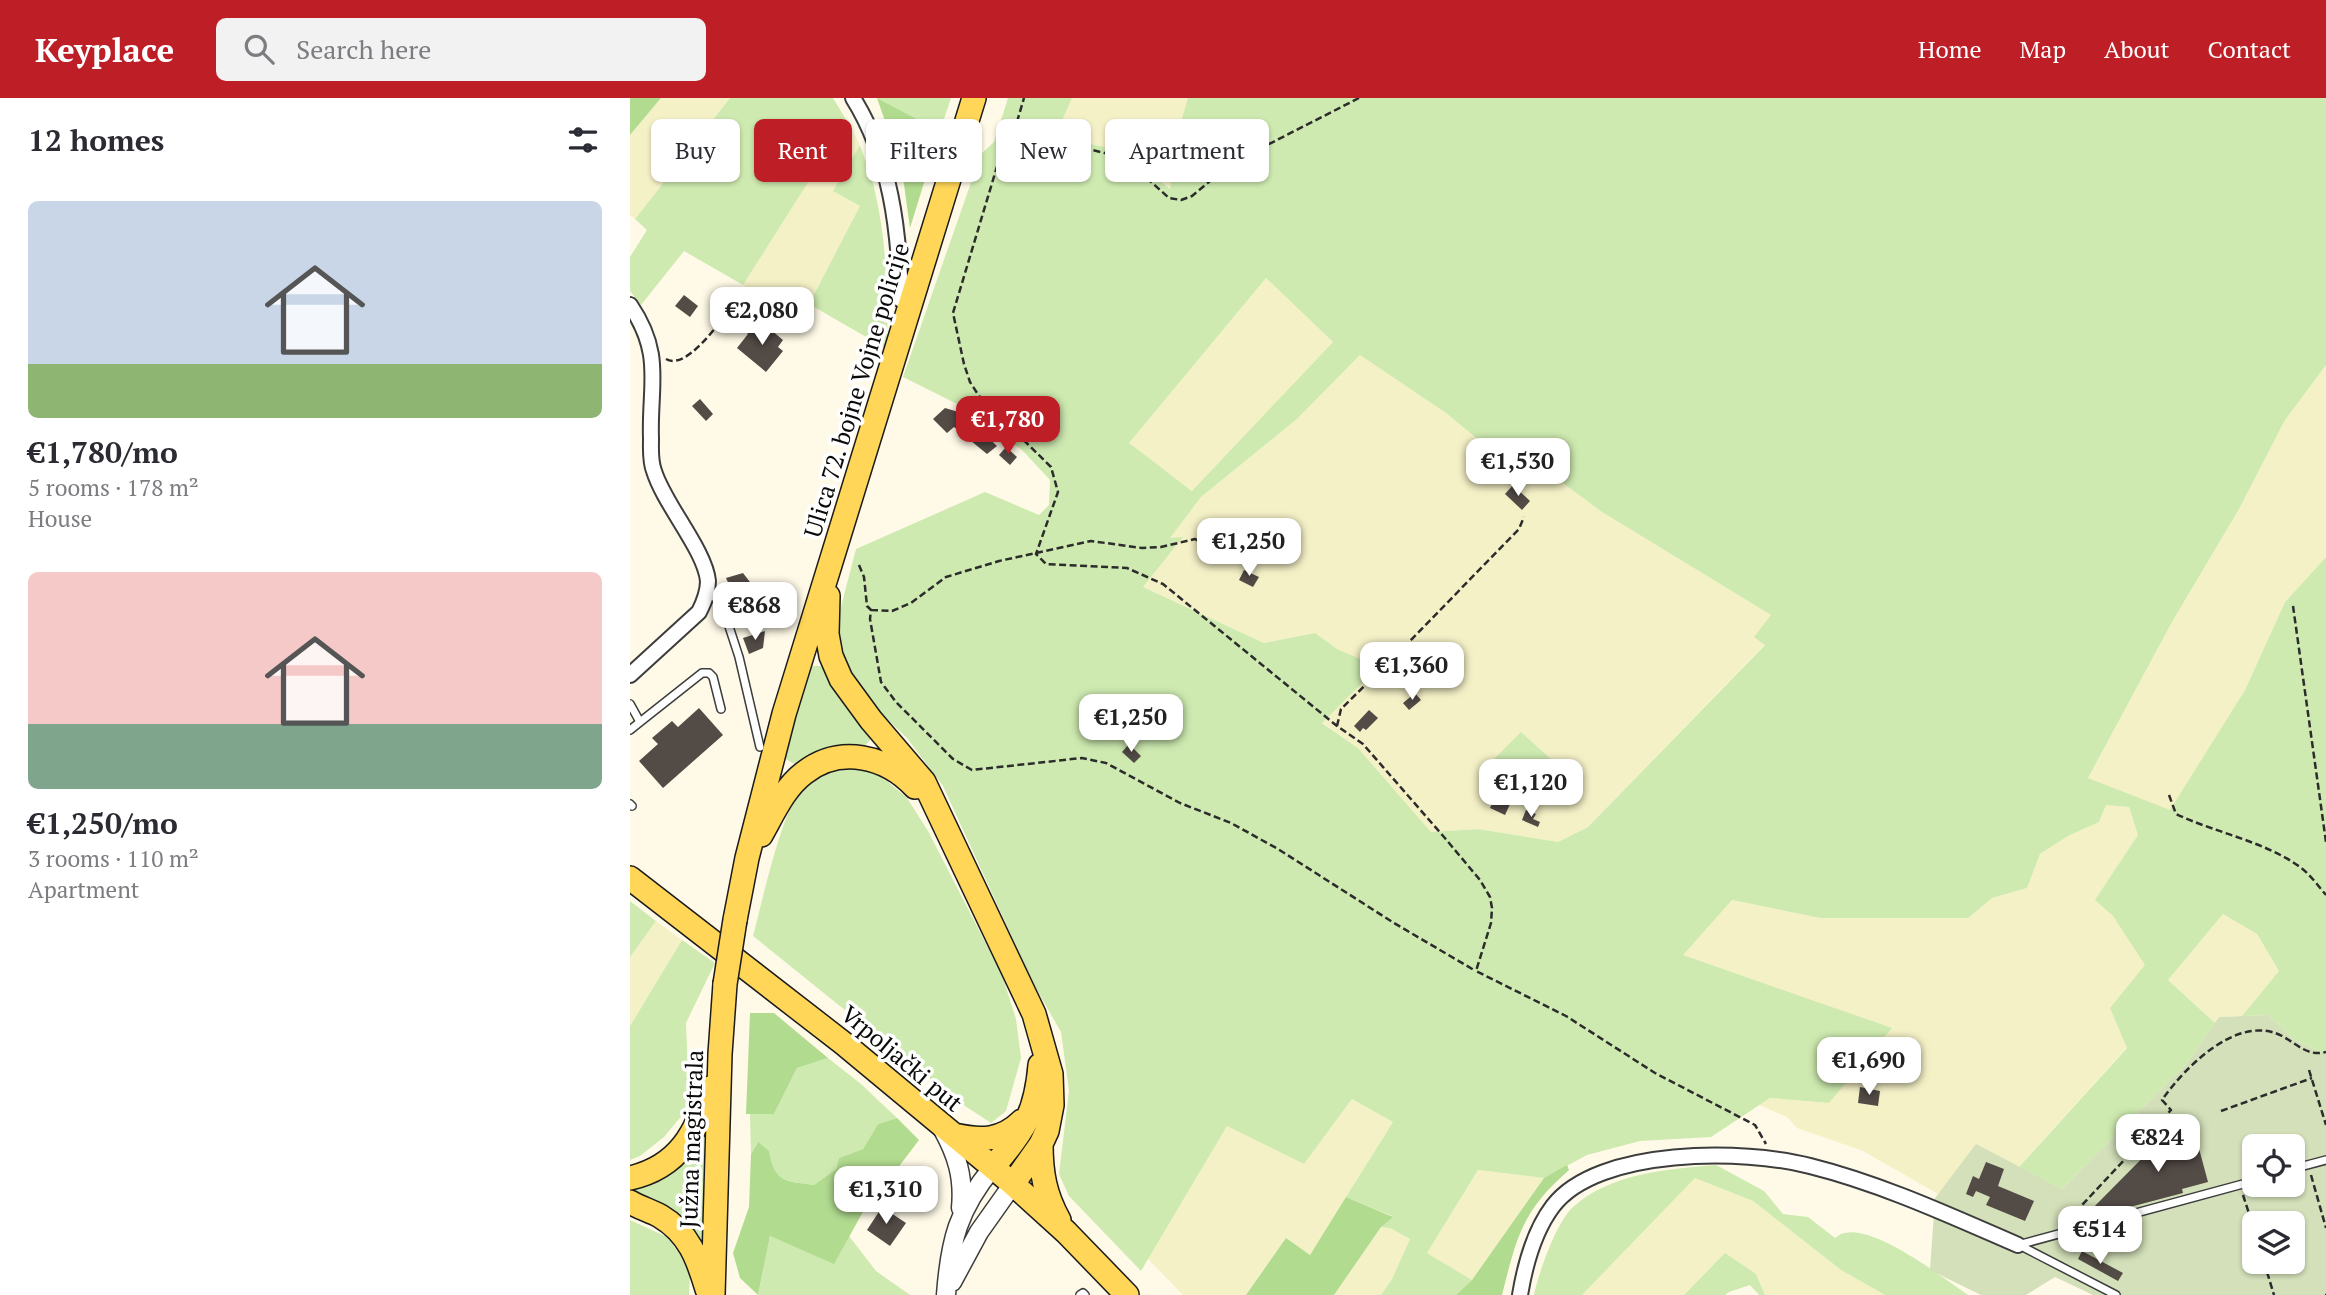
<!DOCTYPE html>
<meta charset="utf-8">
<style>
:root{--surface:#fff;--page:#f2f2f3;--text:#2b2b33;--muted:#7c7c81;--accent:#be1e25}
body{margin:0;font-family:"PT Serif",serif;background:var(--page);color:var(--text);height:100vh;display:flex;flex-direction:column;font-size:26px;white-space:nowrap}
*{box-sizing:border-box;margin:0}
p{font-size:23px;color:var(--muted)}
.icon{flex:none;width:38px;height:38px;fill:none;stroke:currentColor;stroke-width:2;stroke-linecap:round;stroke-linejoin:round}
.map{position:relative;flex:1;overflow:hidden}
.sheet{display:flex;flex-direction:column;background:var(--surface);width:630px}
.sheet>*{flex:none}
.hud{position:absolute;left:21px;top:21px;width:665px;height:63px;display:flex;gap:14px}
.buttons{position:absolute;left:1612px;top:1036px;display:grid;gap:14px}
.buttons a{display:grid;place-items:center;width:63px;height:63px;border-radius:10px;background:var(--surface);box-shadow:0 2px 5px #0004;font-size:35px}
.price{position:absolute;translate:-50% -60px;padding:0 16px;border-radius:14px;background:#fff;color:#222;font-size:23px;line-height:46px;filter:drop-shadow(0 2px 4px #0008)}
.price::after{content:'';position:absolute;left:50%;top:42px;width:21px;height:16px;margin-left:-10px;background:inherit;clip-path:polygon(0 0,100% 0,50% 100%)}
.price.active{background:var(--accent);color:#fff}
ul{padding:0;list-style:none}
li{display:grid;align-content:center;gap:14px;height:371px;padding:0 28px}
li span{display:grid;place-items:center;height:217px;border-radius:10px;color:#555}
li>.icon{margin-inline-start:auto}
span .icon{width:126px;height:126px;fill:#fffc;stroke-width:1}
li b{font-size:30px}
h2{display:flex;justify-content:space-between;align-items:center;height:84px;padding:0 28px;font-size:30px}
.tag{padding:0 24px;border-radius:10px;background:var(--surface);box-shadow:0 2px 5px #0004;font-size:24px;line-height:63px}
.tag.active{background:var(--accent);color:#fff}
header{display:flex;align-items:center;gap:42px;box-sizing:border-box;height:98px;padding:0 35px;background:var(--accent);color:#fff}
header strong{font-size:33px}
nav{display:flex;gap:38px;margin-inline-start:auto;font-size:24px}
.search{width:490px;height:63px;background:var(--page);display:flex;align-items:center;gap:18px;box-sizing:border-box;padding:0 24px;border-radius:10px;color:var(--muted);font-size:26px}
main{display:flex;flex:1;min-height:0}
.map>svg:first-child{display:block}
</style>
<header>
<strong>Keyplace</strong>
<div class="search"><svg class="icon" aria-label="search" viewBox="0 0 24 24"><circle cx="10" cy="10" r="6"/><path d="M15 15l6 6"/></svg>Search here</div>
<nav><a>Home</a><a>Map</a><a>About</a><a>Contact</a></nav>
</header>
<main>
<section class="sheet">
<h2>12 homes<svg class="icon" aria-label="filters" viewBox="0 0 24 24"><path d="M4 7h16M4 17h16"/><circle cx="9" cy="7" r="2"/><circle cx="15" cy="17" r="2"/></svg></h2>
<ul>
<li><span style="background:linear-gradient(#c9d6e8 75%,#8fb573 0)"><svg class="icon" aria-label="home" viewBox="0 0 24 24"><path d="M3 11l9-7 9 7M6 9v11h12V9"/></svg></span><div><b>€1,780/mo</b><p>5 rooms · 178 m²</p><p>House</p></div></li>
<li><span style="background:linear-gradient(#f6c9c9 70%,#7fa58c 0)"><svg class="icon" aria-label="home" viewBox="0 0 24 24"><path d="M3 11l9-7 9 7M6 9v11h12V9"/></svg></span><div><b>€1,250/mo</b><p>3 rooms · 110 m²</p><p>Apartment</p></div></li>
</ul>
</section>
<div class="map">
<svg width="1696" height="1197" viewBox="0 0 1696 1197">
<rect width="100%" height="100%" fill="#fffae7"/>
<path fill="#f5f1c7" d="M31,0H100L5,121L0,117V37Z
M442,0H558L547,37L541,91L496,54L425,38Z
M217,23L230,47L204,93L230,108L179,206L148,188L139,202L113,187Z
M636,180L703,244L563,393L498,346Z
M730,257L816,315L862,354L875,342L972,414L1141,517L1135,546L958,729L928,744L848,731L801,734L728,650L692,624L745,572L742,566L707,551L685,535L634,545L513,489L552,440L539,441L571,399L667,321Z
M1696,267V459L1655,504L1615,592L1540,713L1458,680L1542,524L1609,411L1655,322Z
M1476,707L1499,709L1508,737L1466,802L1483,818L1516,867L1480,910L1497,949L1389,1069L1346,1047L1308,1096L1233,1053L1167,1030L1157,1019L1129,1007L1140,1000L1199,1005L1261,930L1052,857L1102,802L1190,820H1338L1362,800L1397,790L1410,756L1438,738L1469,724Z
M1593,816L1627,836L1649,873L1612,918L1589,919L1585,925L1538,882Z
M26,823L52,842L0,928V859Z
M722,1001L763,1024L680,1157L656,1140L616,1197H553L518,1161L597,1028L674,1066Z
M848,1072L914,1080L842,1182L797,1155Z
M1065,1080L1123,1103L1211,1172L1255,1197H1135L1126,1176L1095,1156L1054,1197H952Z
M751,1129L760,1130L780,1141L762,1181L751,1197H704Z"/>
<path fill="#ceeab0" fill-rule="evenodd" d="M100,0H203L217,23L113,187L54,153L11,207L0,193V159L17,132L5,121Z
M247,0H321L310,33Z
M378,0H442L425,38L496,54L540,91L547,37L558,0H1696V267L1655,322L1609,411L1542,524L1458,680L1540,712L1615,592L1655,504L1696,459V953L1691,954L1663,941L1638,917L1612,918L1649,873L1627,836L1593,816L1538,882L1585,925L1557,965L1432,1091L1389,1069L1497,950L1480,910L1515,867L1483,818L1465,802L1508,737L1499,709L1476,707L1469,724L1438,738L1410,756L1397,790L1362,800L1338,820H1190L1102,802L1053,857L1262,930L1199,1005L1140,1000L1081,1039L1010,1043L957,1057L914,1080L848,1072L797,1155L842,1182L826,1197H751L762,1181L780,1141L760,1130L751,1129L762,1118L716,1099L763,1024L722,1001L674,1066L597,1028L511,1173L439,1098L429,1076L439,993L431,934L404,887L313,688L277,640L238,603L214,563L206,528L226,451L355,394L409,417L419,407L420,382L392,352L329,307L273,279L351,56L364,44ZM636,180L703,244L562,393L499,345ZM730,257L816,315L863,354L876,343L972,414L1141,517L1124,539L1135,547L958,729L928,744L848,731L801,734L728,650L692,625L745,572L742,566L707,551L685,535L634,545L513,489L553,439L540,440L571,399L667,321Z
M230,47C235,63 242,78 245,94C257,145 258,199 257,251L179,206L230,108L203,93Z
M181,568H194L244,637L235,648C209,645 185,651 164,666L154,660Z
M891,634L924,664L892,699L849,676Z
M224,668L244,672L277,700L298,733L372,877L386,921L391,960L376,1013L361,1025L329,1004L123,838C132,806 152,708 174,689C189,676 205,672 224,668Z
M0,803L26,823L0,859Z
M52,842L85,865L56,925L59,998L53,1016L34,1039L10,1058L0,1062V928Z
M198,960L231,986L267,1020L248,1026L233,1051L209,1060L206,1071L184,1087C155,1083 145,1085 139,1053L127,1045L121,1056L120,1016H144L167,970Z
M75,1024L73,1154L0,1095V1090Z
M1086,1067L1134,1093L1153,1116L1178,1119L1205,1140C1208,1138 1211,1135 1215,1135C1246,1128 1312,1179 1338,1197H1255L1211,1172L1123,1103L1065,1080L952,1197H904C908,1176 927,1123 943,1109C981,1075 1038,1071 1086,1067Z
M0,1122L37,1139L51,1158L60,1177L59,1197H0Z
M140,1138L204,1165L219,1138L246,1173L280,1197H128Z
M1095,1155L1126,1176L1135,1197H1129L1120,1187L1099,1194L1095,1197H1054Z"/>
<path fill="#b1db8f" d="M0,0H31L0,37Z
M247,0L310,33L280,130L272,72Z
M120,915H144L198,960L167,970L144,1016H116Z
M267,1020L289,1042L264,1075L239,1103L204,1166L140,1138L128,1197L110,1180L103,1155L119,1109L121,1056L128,1044L139,1053C145,1085 155,1083 184,1087L206,1071L209,1060L233,1051L248,1026Z
M937,1067L939,1072C892,1113 887,1138 872,1197H826L842,1182L914,1080Z
M716,1099L763,1119L751,1129L704,1197H616L656,1140L680,1157Z"/>
<path fill="#d3e0b9" fill-rule="evenodd" d="M1638,917L1663,941L1691,954L1696,953V1197H1463L1425,1179L1396,1197H1351L1300,1172L1305,1100L1346,1046L1432,1091L1557,965L1589,919ZM1624,1048H1662V1087H1624ZM1624,1125H1662V1164H1624Z"/>
<path fill="#534b46" d="M54,197L68,208L60,219L45,208Z
M123,226L130,232L135,227L153,242L148,249L153,253L136,274L107,250L118,236L116,234Z
M70,301L83,316L76,323L62,308Z
M315,310L332,315L367,348L357,356L324,329L317,335L303,321Z
M376,349L387,359L380,367L369,357Z
M883,387L900,403L892,412L875,396Z
M614,472L629,479L623,489L609,482Z
M113,475L123,488L103,495L96,480Z
M135,533L133,550L119,556L113,540Z
M785,595L791,602L779,612L773,605Z
M69,610L93,637L33,690L9,663L28,646L22,640L42,623L48,629Z
M739,612L748,620L736,632L733,630L730,634L724,628Z
M499,646L511,658L504,665L492,654Z
M866,697L881,704L875,717L860,710Z
M896,712L906,716L903,721L910,724L908,729L892,722Z
M1230,989L1250,993L1248,1008L1228,1005Z
M1551,1021L1554,1035L1564,1032L1578,1084L1552,1091L1553,1095L1451,1122Z
M1356,1064L1374,1071L1368,1088L1404,1103L1395,1123L1356,1107L1360,1099L1346,1093L1343,1099L1336,1096L1343,1078L1349,1081Z
M252,1109L276,1125L260,1148L237,1132Z
M1452,1153L1493,1175L1488,1183L1448,1161Z"/>
<g fill="none" stroke-linecap="round" stroke-linejoin="round">
<defs>
<path id="service" d="M78,493L92,507L109,559L130,649
M0,606L10,624L0,632
M10,624L72,575H79L83,579L91,611
M0,706L2,708
M1662,1071L1696,1062
M1388,1147L1624,1083
M1389,1147L1486,1197
M450,1197L453,1195L455,1197"/>
<path id="minor" d="M223,0C261,61 269,132 271,202
M0,207C34,257 19,287 21,341C21,351 20,363 24,373C34,406 75,452 78,483C78,495 74,504 69,514L0,577
M890,1197C895,1167 904,1133 923,1108C968,1049 1115,1051 1180,1068C1252,1086 1321,1118 1388,1147"/>
<path id="tertiary" d="M312,1030C327,1057 334,1079 331,1110
M322,1184L349,1134L383,1086
M316,1197C320,1143 328,1111 363,1069"/>
<path id="primary" d="M198,498L197,536L201,558L211,581L241,622L294,684L404,916L421,976L422,1007L417,1033L411,1046L383,1086
M131,737C143,716 154,690 174,675C210,647 256,658 285,689
M0,780L213,945L383,1086L436,1134L497,1197
M105,822L117,760L154,616L344,0
M324,1037C351,1043 372,1043 392,1023
M411,1046C411,1075 415,1097 429,1122
M363,1069C394,1033 406,1015 410,967
M0,1080C49,1069 67,1034 80,990
M0,1104C10,1110 21,1113 30,1118C59,1135 68,1161 77,1191
M83,1197L90,956L95,886"/>
</defs>
<use href="#service" stroke="#3d3d3d" stroke-width="10"/>
<use href="#minor" stroke="#3d3d3d" stroke-width="18"/>
<use href="#tertiary" stroke="#3d3d3d" stroke-width="21"/>
<use href="#primary" stroke="#1b1b1b" stroke-width="26"/>
<path stroke="#2c2c2c" stroke-width="2.5" stroke-dasharray="7 3.5" stroke-linecap="butt" d="M729,0L602,65L562,98L551,102L539,100L519,82L501,61L384,34L369,62L323,215L334,266L340,284L349,298L421,369L428,394L406,456L416,466L497,470L533,486L707,628L733,646L814,739L850,782L860,799L862,810L861,825L846,873L936,918L1025,975L1125,1027L1136,1046
M384,34L394,0
M36,261C56,273 89,225 100,211
M229,467L234,479L237,508L241,512L240,521L251,584L266,604L323,661L342,672L452,660L476,665L550,705L601,725L648,751L764,825L844,872
M1663,508L1696,744
M241,512L262,513L281,505L316,479L369,463L461,443L512,450L531,449L565,441L606,463
M707,628L711,611L779,544L889,431L894,419
M1539,697L1546,716C1586,735 1634,743 1670,769C1680,776 1688,788 1696,797
M1679,972L1696,1027
M1591,1013L1682,980
M1681,1077L1696,1130
M1613,1097L1624,1131
M1438,1122L1541,1012L1532,1002C1555,969 1608,915 1652,938C1667,946 1678,959 1696,954
M1634,1164L1644,1197
M1695,1197H1696"/>
<use href="#service" stroke="#fff" stroke-width="7"/>
<use href="#minor" stroke="#fff" stroke-width="14"/>
<use href="#tertiary" stroke="#fff" stroke-width="18"/>
<use href="#primary" stroke="#ffd657" stroke-width="23"/>
<defs>
<path id="primary-bridge" d="M95,886L105,822"/>
</defs>
<use href="#primary-bridge" stroke="#1b1b1b" stroke-width="26" stroke-linecap="butt"/>
<use href="#primary-bridge" stroke="#ffd657" stroke-width="23"/>
</g>
<g text-anchor="middle" dominant-baseline="central" stroke-width="7" stroke-linejoin="round" paint-order="stroke">
<g font-size="24" fill="#0a0a0a" stroke="#fff">
<text transform="translate(226 292) rotate(-73)">Ulica 72. bojne Vojne policije</text>
<text transform="translate(272 960) rotate(40)">Vrpoljački put</text>
<text transform="translate(61 1041) rotate(-88)">Južna magistrala</text>
</g>
</g>
</svg>
<div class="buttons">
<a><svg class="icon" aria-label="locate" viewBox="0 0 24 24"><circle cx="12" cy="12" r="6"/><path d="M12 2v4M12 18v4M2 12h4M18 12h4"/></svg></a>
<a><svg class="icon" aria-label="layers" viewBox="0 0 24 24"><path d="M12 4l9 5-9 5-9-5zM3 14l9 5 9-5"/></svg></a>
</div>
<b class="price" style="left:132px;top:249px">€2,080</b>
<b class="price active" style="left:378px;top:358px">€1,780</b>
<b class="price" style="left:888px;top:400px">€1,530</b>
<b class="price" style="left:619px;top:480px">€1,250</b>
<b class="price" style="left:125px;top:544px">€868</b>
<b class="price" style="left:782px;top:604px">€1,360</b>
<b class="price" style="left:501px;top:656px">€1,250</b>
<b class="price" style="left:901px;top:721px">€1,120</b>
<b class="price" style="left:1239px;top:999px">€1,690</b>
<b class="price" style="left:1528px;top:1076px">€824</b>
<b class="price" style="left:256px;top:1128px">€1,310</b>
<b class="price" style="left:1470px;top:1168px">€514</b>
<div class="hud">
<a class="tag">Buy</a>
<a class="tag active">Rent</a>
<a class="tag">Filters</a>
<a class="tag">New</a>
<a class="tag">Apartment</a>
</div>
</div>
</main>
